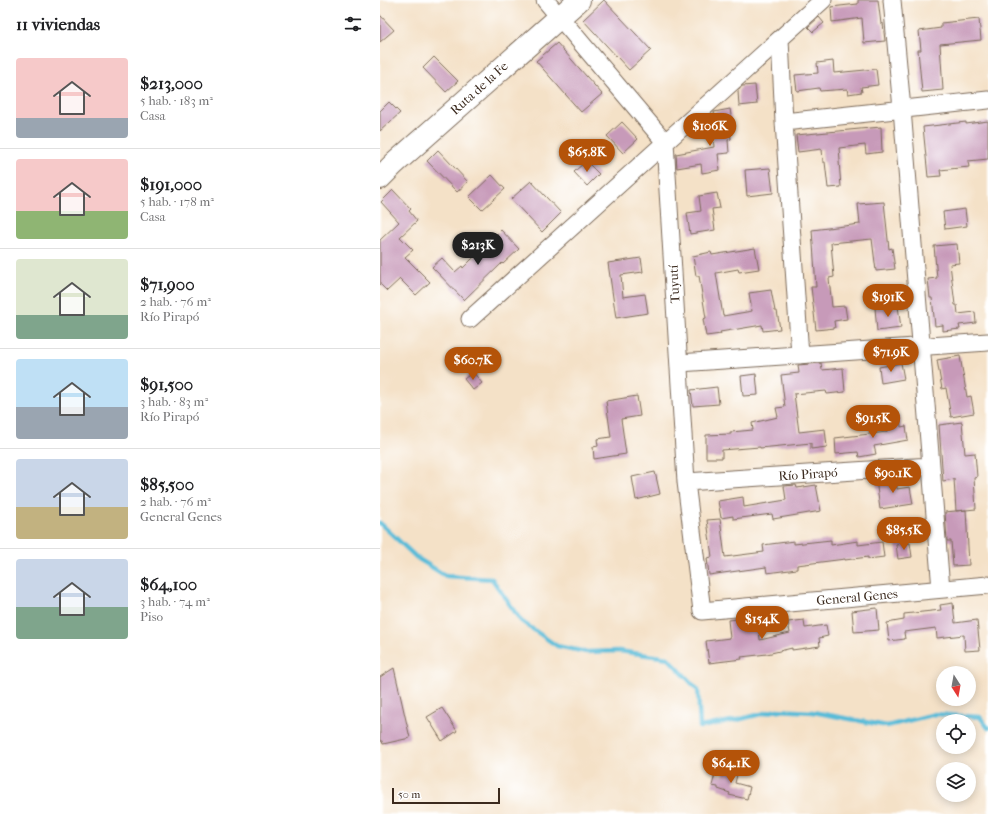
<!DOCTYPE html>
<html lang="es">
<meta charset="utf-8">
<style>
:root{--surface:#fff;--page:#f6f6f6;--text:#202124;--muted:#757577;--line:#e0e0e0;--accent:#b45309}
body{margin:0;font-family:"IM FELL French Canon",serif;background:var(--page);color:var(--text);height:100vh;display:flex;flex-direction:column;font-size:15px;white-space:nowrap}
*{box-sizing:border-box;margin:0}
p{font-size:13px;color:var(--muted)}
.icon{flex:none;width:22px;height:22px;fill:none;stroke:currentColor;stroke-width:2;stroke-linecap:round;stroke-linejoin:round}
.map{position:relative;flex:1;overflow:hidden}
.side{display:flex;flex-direction:column;background:var(--surface);width:380px}
.side>*{flex:none}
.needle{width:26px;rotate:169deg}
.buttons{position:absolute;left:556px;top:666px;display:grid;gap:8px}
.buttons a{display:grid;place-items:center;width:40px;height:40px;border-radius:50%;background:var(--surface);box-shadow:0 2px 10px #0003;font-size:20px}
.scale{position:absolute;left:12px;bottom:10px;width:108px;box-sizing:border-box;padding-left:4px;border:2px solid #3b2a1e;border-top:0;font-size:11px;line-height:14px;white-space:nowrap;color:#3b2a1e;-webkit-text-stroke:3px #fff;paint-order:stroke}
.price{position:absolute;translate:-50% -34px;padding:0 9px;border-radius:14px;background:var(--accent);color:#fff;font-size:13px;line-height:26px;filter:drop-shadow(0 1px 2px #0008)}
.price::after{content:'';position:absolute;left:50%;top:24px;width:12px;height:9px;margin-left:-6px;background:inherit;clip-path:polygon(0 0,100% 0,50% 100%)}
.price.on{background:#222;color:#fff}
ul{padding:0;list-style:none}
li{display:flex;align-items:center;gap:12px;height:100px;padding:0 16px}
li+li{border-top:1px solid var(--line)}
li span{display:grid;place-items:center;flex:none;width:112px;height:80px;border-radius:4px;color:#555}
li>.icon{margin-inline-start:auto}
span .icon{width:48px;height:48px;fill:#fffc;stroke-width:1}
li b{font-size:17px}
h2{display:flex;justify-content:space-between;align-items:center;height:48px;padding:0 16px;font-size:17px}
main{display:flex;flex:1;min-height:0}
.map>svg:first-child{display:block}
</style>
<main>
<section class="side">
<h2>11 viviendas<svg class="icon" aria-label="filters" viewBox="0 0 24 24"><path d="M4 7h16M4 17h16"/><circle cx="9" cy="7" r="2"/><circle cx="15" cy="17" r="2"/></svg></h2>
<ul>
<li><span style="background:linear-gradient(#f6c9c9 75%,#9aa5b1 0)"><svg class="icon" aria-label="home" viewBox="0 0 24 24"><path d="M3 11l9-7 9 7M6 9v11h12V9"/></svg></span><div><b>$213,000</b><p>5 hab. · 183 m²</p><p>Casa</p></div></li>
<li><span style="background:linear-gradient(#f6c9c9 65%,#8fb573 0)"><svg class="icon" aria-label="home" viewBox="0 0 24 24"><path d="M3 11l9-7 9 7M6 9v11h12V9"/></svg></span><div><b>$191,000</b><p>5 hab. · 178 m²</p><p>Casa</p></div></li>
<li><span style="background:linear-gradient(#dfe7d0 70%,#7fa58c 0)"><svg class="icon" aria-label="home" viewBox="0 0 24 24"><path d="M3 11l9-7 9 7M6 9v11h12V9"/></svg></span><div><b>$71,900</b><p>2 hab. · 76 m²</p><p>Río Pirapó</p></div></li>
<li><span style="background:linear-gradient(#bfe0f5 60%,#9aa5b1 0)"><svg class="icon" aria-label="home" viewBox="0 0 24 24"><path d="M3 11l9-7 9 7M6 9v11h12V9"/></svg></span><div><b>$91,500</b><p>3 hab. · 83 m²</p><p>Río Pirapó</p></div></li>
<li><span style="background:linear-gradient(#c9d6e8 60%,#c2b280 0)"><svg class="icon" aria-label="home" viewBox="0 0 24 24"><path d="M3 11l9-7 9 7M6 9v11h12V9"/></svg></span><div><b>$85,500</b><p>2 hab. · 76 m²</p><p>General Genes</p></div></li>
<li><span style="background:linear-gradient(#c9d6e8 60%,#7fa58c 0)"><svg class="icon" aria-label="home" viewBox="0 0 24 24"><path d="M3 11l9-7 9 7M6 9v11h12V9"/></svg></span><div><b>$64,100</b><p>3 hab. · 74 m²</p><p>Piso</p></div></li>
</ul>
</section>
<div class="map">
<svg width="608" height="814" viewBox="0 0 608 814">
<rect width="100%" height="100%" fill="#fff"/>
<filter id="ink" filterUnits="userSpaceOnUse"><feTurbulence type="fractalNoise" baseFrequency=".025" numOctaves="2"/><feDisplacementMap in="SourceGraphic" scale="8" xChannelSelector="R" yChannelSelector="G"/><feConvolveMatrix kernelMatrix="1 2 1 2 8 2 1 2 1" color-interpolation-filters="sRGB"/></filter>
<filter id="wash" filterUnits="userSpaceOnUse"><feTurbulence type="fractalNoise" baseFrequency=".012" numOctaves="4" result="noise"/><feDisplacementMap in="SourceGraphic" scale="16" xChannelSelector="R" yChannelSelector="G"/><feGaussianBlur stdDeviation="0.9" result="paint"/><feColorMatrix in="noise" values="0 0 0 0 0 0 0 0 0 0 0 0 0 0 0 0 0 1.4 0 .05"/><feComposite in="paint" operator="in"/></filter>
<g filter="url(#wash)">
<rect width="100%" height="100%" fill="#f4e1c7"/>
<g fill="none" stroke-linecap="round" stroke-linejoin="round">
<path stroke="#5abcd8" stroke-width="4.5" d="M0,523L37,558L66,576L112,579L141,621L177,646L206,652L239,651L288,658L318,690L320,727L357,720L397,710L433,712L507,726L555,714L600,717L608,728"/>
</g>
<g id="blocks">
<path fill="#c79ab9" d="M224,0L271,50L249,70L203,20Z
M478,0H498L501,24L503,23L505,41L484,43L482,18L452,22L451,7L478,4Z
M0,15L14,30L0,42Z
M439,17L444,23L433,32L428,27Z
M599,19L601,40L560,44L563,90L542,92L538,50H541L539,31L561,28V23Z
M177,43L222,94L201,112L156,61Z
M54,57L78,81L66,92L43,68Z
M453,61L454,73L496,69L498,85L481,87L482,92L468,94L467,89L440,91L439,88L417,91L415,75L438,73L437,63Z
M375,85L377,104L359,106L358,91L362,86Z
M9,102L20,113L0,131V111Z
M350,109L352,122H349L351,139L348,140L349,153L338,154L340,170L322,173L321,164L297,168L296,154L334,147L333,135L337,134L334,112Z
M608,121V159L588,161L589,167L560,170L561,176L548,177L543,127L586,122V124Z
M242,122L258,139L243,153L227,136Z
M501,127L502,152L486,154L485,145L459,148L460,160L459,161L461,187L448,188L445,162H443L442,149L418,152L416,135Z
M58,150L88,182L77,192L47,161Z
M206,161L219,174L207,186L194,172Z
M390,168L393,193L367,196L365,170Z
M112,175L125,189L102,210L89,197Z
M151,181L181,213L162,232L131,199Z
M13,190L31,209L29,211L37,221L20,237L33,250L25,257L50,282L36,295L20,279L7,291L0,284V240L19,222L1,202Z
M337,193L340,208L332,209L335,230L310,234L307,213L321,211L319,196Z
M504,202L509,249L512,248L515,269L496,271L492,239L451,243L454,277L449,278L452,307L465,306L467,319L454,321L455,328L436,330L431,287H436L432,230L480,224L478,204Z
M585,209L587,226L565,229L563,212Z
M121,230L139,249L123,264L122,263L84,300L52,267L62,258L75,272L82,266L83,268Z
M577,244L579,263L570,264L575,305H577L578,314L595,312L596,323L579,325L580,329L563,331V325L555,326L552,298H550L548,279L557,278L554,246Z
M375,248L379,269L359,272L358,269L336,273L343,316L372,311L369,293L391,290L395,311H397L400,329L383,331L382,325L340,332L341,334L326,336L323,319L326,318L319,276H316L313,256L331,252L332,255Z
M261,258L263,272L241,275L243,297L265,294L268,313L236,318L228,263Z
M518,306L521,328L497,331L495,308Z
M580,356L587,397L591,396L594,413L571,417L566,388L562,389L557,360Z
M441,363L442,370L463,368L465,392L447,394L446,391L414,394L419,432L445,429L447,447L431,449V443L380,448V447L342,450V458H326V435L351,434V432L373,430L372,423L398,417L396,408L405,407L401,375L419,373L418,365Z
M521,363L524,379L501,383L499,367Z
M93,372L102,383L93,390L84,379Z
M376,374L378,395L363,396L361,376Z
M337,387L339,404L313,406L311,390Z
M257,396L260,416L241,419L246,454L214,459L213,447L218,446L217,439L231,437L226,401Z
M520,416L521,427L526,426L528,440L494,446L496,454L479,457L478,452L456,454L455,438L507,432L504,418Z
M582,422L585,454L595,453L597,477L594,478L596,509L576,511L574,479L563,481L559,425Z
M275,472L280,494L256,500L252,477Z
M516,478L517,489L530,487L533,504L500,509L496,480Z
M416,485L417,488L436,485L441,511L393,519L392,514L353,519V516L341,518L338,501L363,497L364,507L406,500L404,486Z
M586,510L589,565L573,566L571,541H567L565,512Z
M340,519L345,557L384,552L383,545L414,541V544L451,540V545L478,541V545L502,542L504,557L488,559V557L465,560V559L417,565V569L387,573L386,567L329,575L327,558L332,557L327,520Z
M530,543L532,557L518,559L516,545Z
M573,603L575,623L597,620L600,650L585,651L584,635L557,638L556,628L524,632L525,639L509,641L507,623L524,620V614L561,610L560,605Z
M497,608L499,630L474,632L472,611Z
M378,617L380,640L410,633L408,622L424,620L425,628L446,625L448,636L439,638L440,646L412,650V648L387,654L361,657L362,659L329,663L326,641L350,638L348,620Z
M14,668L30,738L3,744L2,741H0V677Z
M62,708L77,731L62,741L47,717Z
M345,768L358,771L355,783L370,787L367,799L349,795L350,793L338,789V787L332,786L335,774L343,776Z"/>
</g>
</g>
<g filter="url(#ink)">
<use href="#blocks" fill-opacity="0" stroke="#7c6a59" stroke-width="1"/>
<g fill="none" stroke-linecap="round" stroke-linejoin="round">
<defs>
<path id="street" d="M165,0L285,142L306,482L322,611L608,585
M512,0L522,109L561,589
M400,39L404,122L420,355
M404,122L608,100
M90,319L443,0
M299,363L608,342
M306,482L551,466"/>
<path id="secondary" d="M0,178L14,164L199,0"/>
</defs>
<use href="#street" stroke="#7c6a59" stroke-width="19"/>
<use href="#secondary" stroke="#7c6a59" stroke-width="24"/>
<use href="#street" stroke="#fff" stroke-width="17"/>
<use href="#secondary" stroke="#fff" stroke-width="22"/>
</g>
</g>
<g text-anchor="middle" dominant-baseline="central" stroke-width="3.5" stroke-linejoin="round" paint-order="stroke">
<g font-size="13" fill="#3b2a1e" stroke="#fff">
<text transform="translate(99 88) rotate(-42)">Ruta de la Fe</text>
<text transform="translate(294 284) rotate(-93)">Tuyutí</text>
<text transform="translate(428 474) rotate(-4)">Río Pirapó</text>
<text transform="translate(477 597) rotate(-5)">General Genes</text>
</g>
</g>
</svg>
<div class="buttons">
<a><svg class="needle" viewBox="-14 -14 28 28"><path d="M0-13l5 13h-10z" fill="#e53935"/><path d="M0 13l5-13h-10z" fill="#757577"/></svg></a>
<a><svg class="icon" aria-label="locate" viewBox="0 0 24 24"><circle cx="12" cy="12" r="6"/><path d="M12 2v4M12 18v4M2 12h4M18 12h4"/></svg></a>
<a><svg class="icon" aria-label="layers" viewBox="0 0 24 24"><path d="M12 4l9 5-9 5-9-5zM3 14l9 5 9-5"/></svg></a>
</div>
<div class="scale">50 m</div>
<b class="price" style="left:330px;top:147px">$106K</b>
<b class="price" style="left:207px;top:173px">$65.8K</b>
<b class="price on" style="left:98px;top:266px">$213K</b>
<b class="price" style="left:508px;top:318px">$191K</b>
<b class="price" style="left:511px;top:373px">$71.9K</b>
<b class="price" style="left:93px;top:381px">$60.7K</b>
<b class="price" style="left:493px;top:439px">$91.5K</b>
<b class="price" style="left:513px;top:494px">$90.1K</b>
<b class="price" style="left:524px;top:551px">$85.5K</b>
<b class="price" style="left:382px;top:640px">$154K</b>
<b class="price" style="left:351px;top:784px">$64.1K</b>
</div>
</main>
